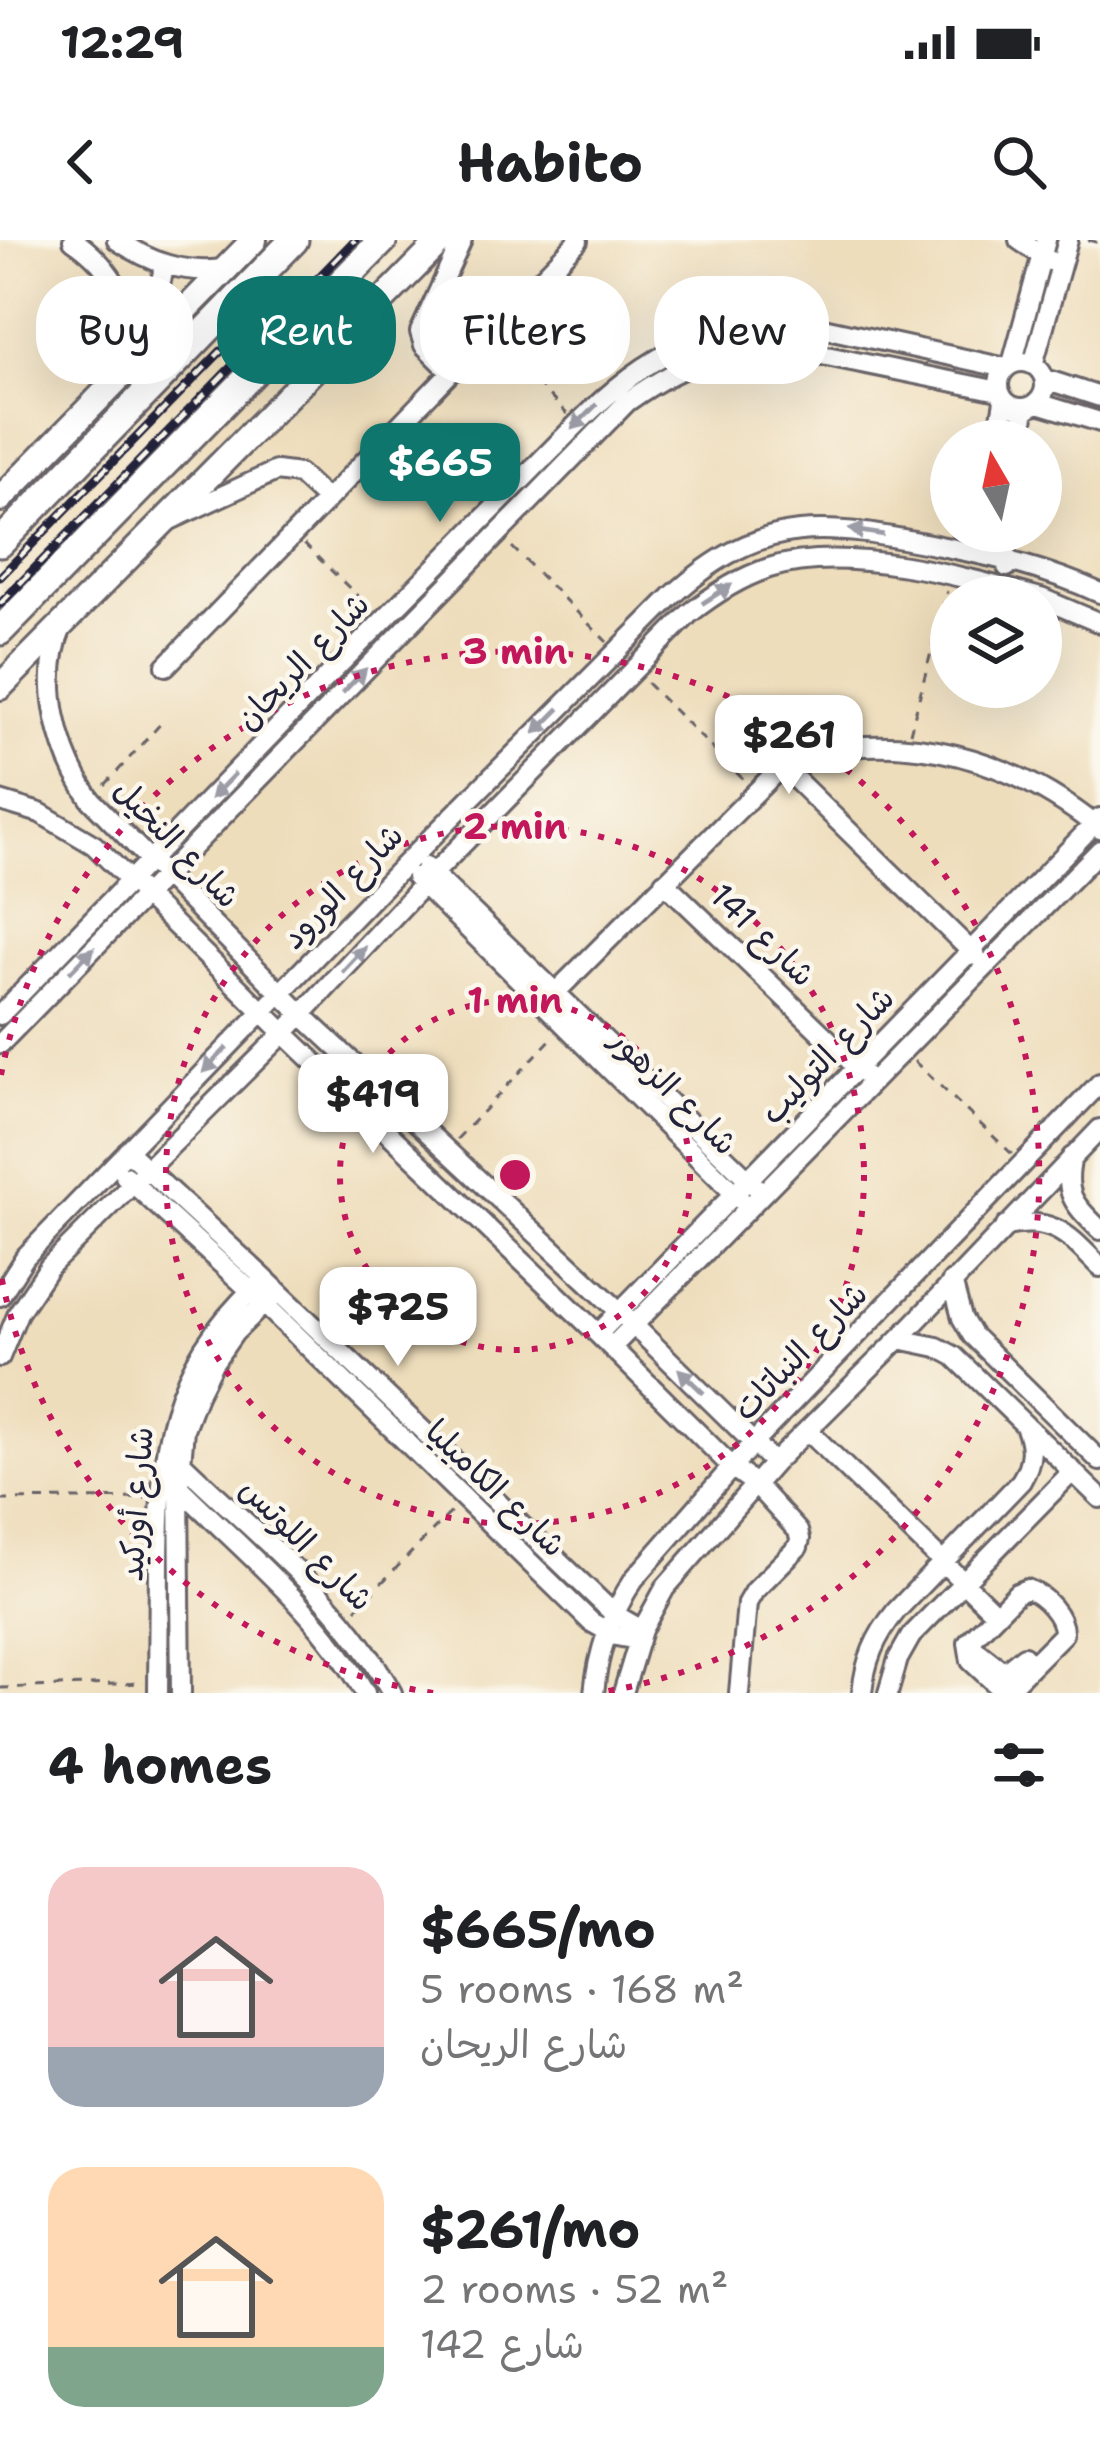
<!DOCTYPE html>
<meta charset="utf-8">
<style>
:root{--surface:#fff;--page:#f2f2f2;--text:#202124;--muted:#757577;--accent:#0f766e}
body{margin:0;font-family:"Shantell Sans","Playpen Sans Arabic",sans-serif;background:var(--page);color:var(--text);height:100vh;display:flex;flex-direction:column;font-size:45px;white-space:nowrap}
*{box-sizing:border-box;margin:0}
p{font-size:39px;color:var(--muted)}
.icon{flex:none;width:66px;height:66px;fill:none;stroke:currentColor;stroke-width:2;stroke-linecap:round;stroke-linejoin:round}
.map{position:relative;height:1453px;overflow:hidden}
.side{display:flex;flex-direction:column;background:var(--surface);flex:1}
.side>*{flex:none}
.hud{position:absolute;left:36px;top:36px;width:1029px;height:108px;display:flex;gap:24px}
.needle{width:78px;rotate:351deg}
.controls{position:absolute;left:930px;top:180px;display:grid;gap:24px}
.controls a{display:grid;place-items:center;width:132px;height:132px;border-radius:50%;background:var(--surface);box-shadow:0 12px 48px #0002;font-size:60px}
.price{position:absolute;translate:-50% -102px;padding:0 27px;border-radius:24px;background:#fff;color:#222;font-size:39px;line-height:78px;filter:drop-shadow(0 3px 6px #0008)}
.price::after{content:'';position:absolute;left:50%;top:72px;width:36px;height:27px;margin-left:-18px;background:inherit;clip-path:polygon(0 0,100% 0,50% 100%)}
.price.on{background:var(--accent);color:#fff}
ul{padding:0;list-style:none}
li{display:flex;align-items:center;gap:36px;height:300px;padding:0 48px}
li span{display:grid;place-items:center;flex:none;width:336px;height:240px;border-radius:36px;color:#555}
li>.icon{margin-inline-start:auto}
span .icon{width:144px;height:144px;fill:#fffc;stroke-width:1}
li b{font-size:51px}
h2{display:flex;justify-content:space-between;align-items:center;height:144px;padding:0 48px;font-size:51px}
.tag{padding:0 42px;border-radius:48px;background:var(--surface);box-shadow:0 12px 48px #0002;font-size:42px;line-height:108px}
.tag.on{background:var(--accent);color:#fff}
.status{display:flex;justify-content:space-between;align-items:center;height:84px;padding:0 60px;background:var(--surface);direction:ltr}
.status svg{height:33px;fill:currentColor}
header{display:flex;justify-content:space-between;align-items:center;height:156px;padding:0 48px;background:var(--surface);font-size:54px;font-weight:700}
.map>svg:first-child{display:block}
</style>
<div class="status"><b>12:29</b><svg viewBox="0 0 49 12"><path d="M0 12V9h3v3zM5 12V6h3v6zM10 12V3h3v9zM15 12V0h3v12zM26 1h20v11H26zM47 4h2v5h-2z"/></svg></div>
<header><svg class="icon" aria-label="back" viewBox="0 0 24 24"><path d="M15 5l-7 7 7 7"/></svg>Habito<svg class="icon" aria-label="search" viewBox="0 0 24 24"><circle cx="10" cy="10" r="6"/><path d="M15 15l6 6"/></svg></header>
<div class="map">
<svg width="1100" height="1453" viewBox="0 0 1100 1453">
<rect width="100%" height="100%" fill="#fbf7ec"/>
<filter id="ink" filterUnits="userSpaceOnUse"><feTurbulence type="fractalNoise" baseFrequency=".00833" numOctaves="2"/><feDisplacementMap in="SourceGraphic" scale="24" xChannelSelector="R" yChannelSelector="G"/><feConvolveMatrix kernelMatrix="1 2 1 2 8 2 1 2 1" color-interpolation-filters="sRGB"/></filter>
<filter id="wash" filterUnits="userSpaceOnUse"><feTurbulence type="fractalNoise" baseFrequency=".004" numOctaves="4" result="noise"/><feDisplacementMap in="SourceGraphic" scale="48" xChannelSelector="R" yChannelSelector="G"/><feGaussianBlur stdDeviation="2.7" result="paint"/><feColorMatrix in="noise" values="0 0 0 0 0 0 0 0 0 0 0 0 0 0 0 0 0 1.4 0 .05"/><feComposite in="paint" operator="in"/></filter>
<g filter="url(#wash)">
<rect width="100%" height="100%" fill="#edb"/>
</g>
<g filter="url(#ink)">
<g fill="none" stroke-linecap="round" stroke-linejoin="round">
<defs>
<path id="minor" d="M73,0C115,28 134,70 136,120
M117,0C151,23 183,34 225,29
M1019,0L1050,21
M123,58C147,62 164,50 163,25
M999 145a23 23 0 1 1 46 0a23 23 0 1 1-46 0Z
M1012,124L1046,0
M1033,125L1068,0
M451,132L424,105L420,92L462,0
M1045,139L1100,157
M1038,163L1100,182
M997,201L1004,161
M1020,201L1025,169
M170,280L276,231L299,234L327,260
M1005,291L1007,327
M1041,358L1100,383
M62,387C39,441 58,513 91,560L301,774L619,1071L774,1223
M166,426L578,1
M782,526L976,716
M0,561L40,573L94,605L284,793L598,1094L732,1227L755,1244L798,1291L800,1299L798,1307L754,1351L747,1363L739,1453
M426,627L755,946
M416,637L741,960
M664,642L864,834
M544,764L782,526C807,512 836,507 864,506C953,502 1032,534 1100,589
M0,775L325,439L577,184C652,110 707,82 814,86L1006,128
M0,804L627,162C690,117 735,105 812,113L999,151
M127,911L264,1038L614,1374L642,1390
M1072,917C1063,955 1074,964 1100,990
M125,936L251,1051L591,1382L616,1396L638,1400
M1006,986C1054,976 1068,995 1100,1027
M952,1041L962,1078L972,1095L1100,1221
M0,1056L25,1017L404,625L672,356C764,272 826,284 940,306C996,317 1048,329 1100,353
M598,1094L1100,578
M899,1099L937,1107L954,1116L1100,1258
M612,1107L1100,610
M0,1117L18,1073L49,1027L284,793L433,634L689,374C714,354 739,338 769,328C846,304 961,336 1037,357
M807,1190L995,1373
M178,1219C253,1293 341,1358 392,1453
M177,1245C243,1311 319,1371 365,1453
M1027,1349C1044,1355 1064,1376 1063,1394L1013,1444L998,1446L971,1421L968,1403L1017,1353Z
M976,1410L1004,1432L1024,1416
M158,1453C158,1410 159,1367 159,1323C160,1208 168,1129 256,1046
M181,1453L179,1247L184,1189L197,1155L213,1123L234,1093L273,1055
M594,1453C598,1411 611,1374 634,1339L754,1202L1100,843
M623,1453L642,1390L665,1348L774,1223L899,1099L1100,889
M862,1453C865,1421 875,1397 896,1371L1021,1241C1033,1221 1034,1205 1024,1184
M888,1453L898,1419L911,1396L1073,1231"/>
<path id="major" d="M0,259L254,0
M0,447L442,0"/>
<path id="highway" d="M0,303L294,0
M0,391L383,0"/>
</defs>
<use href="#minor" stroke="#696368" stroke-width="24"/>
<use href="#major" stroke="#696368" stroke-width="30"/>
<use href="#highway" stroke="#696368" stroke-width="33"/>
<path stroke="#696368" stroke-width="3" stroke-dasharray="9 9" stroke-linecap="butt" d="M1088,0L1100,3
M499,104L567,174
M304,304L370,368
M512,307L607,402
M647,443L746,542
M910,493L947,351
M105,545L165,479
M914,821L1012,914
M457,899L553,797
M0,1260L146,1258
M356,1369L454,1269
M0,1448L144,1443"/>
<use href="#minor" stroke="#fff" stroke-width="18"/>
<use href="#major" stroke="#fff" stroke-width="24"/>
<use href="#highway" stroke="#fff" stroke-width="27"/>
<defs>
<path id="rail" d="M0,337L221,111
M0,364L355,0"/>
</defs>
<use href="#rail" stroke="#22223b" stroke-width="9"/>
<use href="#rail" stroke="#fbf7ec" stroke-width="4.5" stroke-dasharray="14" stroke-linecap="butt"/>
</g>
<defs><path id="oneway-solid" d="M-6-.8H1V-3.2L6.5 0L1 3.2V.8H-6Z" transform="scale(3)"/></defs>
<g fill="#9c9ca7">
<use href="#oneway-solid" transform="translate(584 177) rotate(135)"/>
<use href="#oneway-solid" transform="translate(866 292) rotate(-171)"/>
<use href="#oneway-solid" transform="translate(717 354) rotate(-33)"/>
<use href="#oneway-solid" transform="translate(354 441) rotate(-46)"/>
<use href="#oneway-solid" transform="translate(547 481) rotate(135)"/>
<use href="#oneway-solid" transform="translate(223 546) rotate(134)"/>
<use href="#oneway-solid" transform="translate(354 719) rotate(-47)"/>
<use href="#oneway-solid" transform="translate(82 720) rotate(-46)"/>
<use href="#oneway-solid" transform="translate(215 820) rotate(134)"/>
<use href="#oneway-solid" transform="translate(691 1141) rotate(-136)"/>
</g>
</g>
<g fill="none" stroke="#c2185b" stroke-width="6" stroke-dasharray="6 12">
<circle cx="515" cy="935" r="175"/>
<circle cx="515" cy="935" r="349"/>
<path d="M433 1453A524 524 0 0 1 1 1035M1 835A524 524 0 1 1 597 1453"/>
</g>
<g text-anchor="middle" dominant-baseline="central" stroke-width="9" stroke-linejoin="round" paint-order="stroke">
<g font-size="33" fill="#22223b" stroke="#fbf7ec">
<text transform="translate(302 421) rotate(-46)">شارع الريحان</text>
<text transform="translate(177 603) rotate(46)">شارع النخيل</text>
<text transform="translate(342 646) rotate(-46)">شارع الورود</text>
<text transform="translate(763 695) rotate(44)">شارع 141</text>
<text transform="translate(827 815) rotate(-46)">شارع التوليب</text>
<text transform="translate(674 851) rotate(45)">شارع الزهور</text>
<text transform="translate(800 1111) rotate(-46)">شارع النباتات</text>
<text transform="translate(496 1248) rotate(44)">شارع الكاميليا</text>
<text transform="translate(136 1264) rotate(-86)">شارع أوركيد</text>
<text transform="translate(307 1304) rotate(45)">شارع اللوتس</text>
</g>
</g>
<circle cx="515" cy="935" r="18" fill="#c2185b" stroke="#fbf7ec" stroke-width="6"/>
<g font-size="36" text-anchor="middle" font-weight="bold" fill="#c2185b" stroke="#fbf7ec" stroke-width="9" stroke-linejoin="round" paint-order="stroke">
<text x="515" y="424">3 min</text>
<text x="515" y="599">2 min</text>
<text x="515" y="773">1 min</text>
</g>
</svg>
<div class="controls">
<a><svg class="needle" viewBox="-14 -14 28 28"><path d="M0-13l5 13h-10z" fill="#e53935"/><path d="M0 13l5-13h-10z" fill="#757577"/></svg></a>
<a><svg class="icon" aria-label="layers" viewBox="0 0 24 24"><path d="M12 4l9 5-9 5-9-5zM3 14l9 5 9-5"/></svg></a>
</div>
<b class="price on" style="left:440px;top:285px">$665</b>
<b class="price" style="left:789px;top:557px">$261</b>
<b class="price" style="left:373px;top:916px">$419</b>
<b class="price" style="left:398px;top:1129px">$725</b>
<div class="hud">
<a class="tag">Buy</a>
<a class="tag on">Rent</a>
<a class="tag">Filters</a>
<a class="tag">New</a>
</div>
</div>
<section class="side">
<h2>4 homes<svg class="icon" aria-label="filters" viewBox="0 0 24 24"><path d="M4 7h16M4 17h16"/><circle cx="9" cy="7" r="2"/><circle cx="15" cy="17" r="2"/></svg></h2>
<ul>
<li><span style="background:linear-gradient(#f6c9c9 75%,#9aa5b1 0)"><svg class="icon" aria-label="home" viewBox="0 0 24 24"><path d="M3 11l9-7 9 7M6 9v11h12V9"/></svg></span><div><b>$665/mo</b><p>5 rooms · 168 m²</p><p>شارع الريحان</p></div></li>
<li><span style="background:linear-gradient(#ffd9b3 75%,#7fa58c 0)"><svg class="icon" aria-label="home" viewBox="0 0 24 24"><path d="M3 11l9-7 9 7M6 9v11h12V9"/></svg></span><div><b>$261/mo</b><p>2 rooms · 52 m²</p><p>شارع 142</p></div></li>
</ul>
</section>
